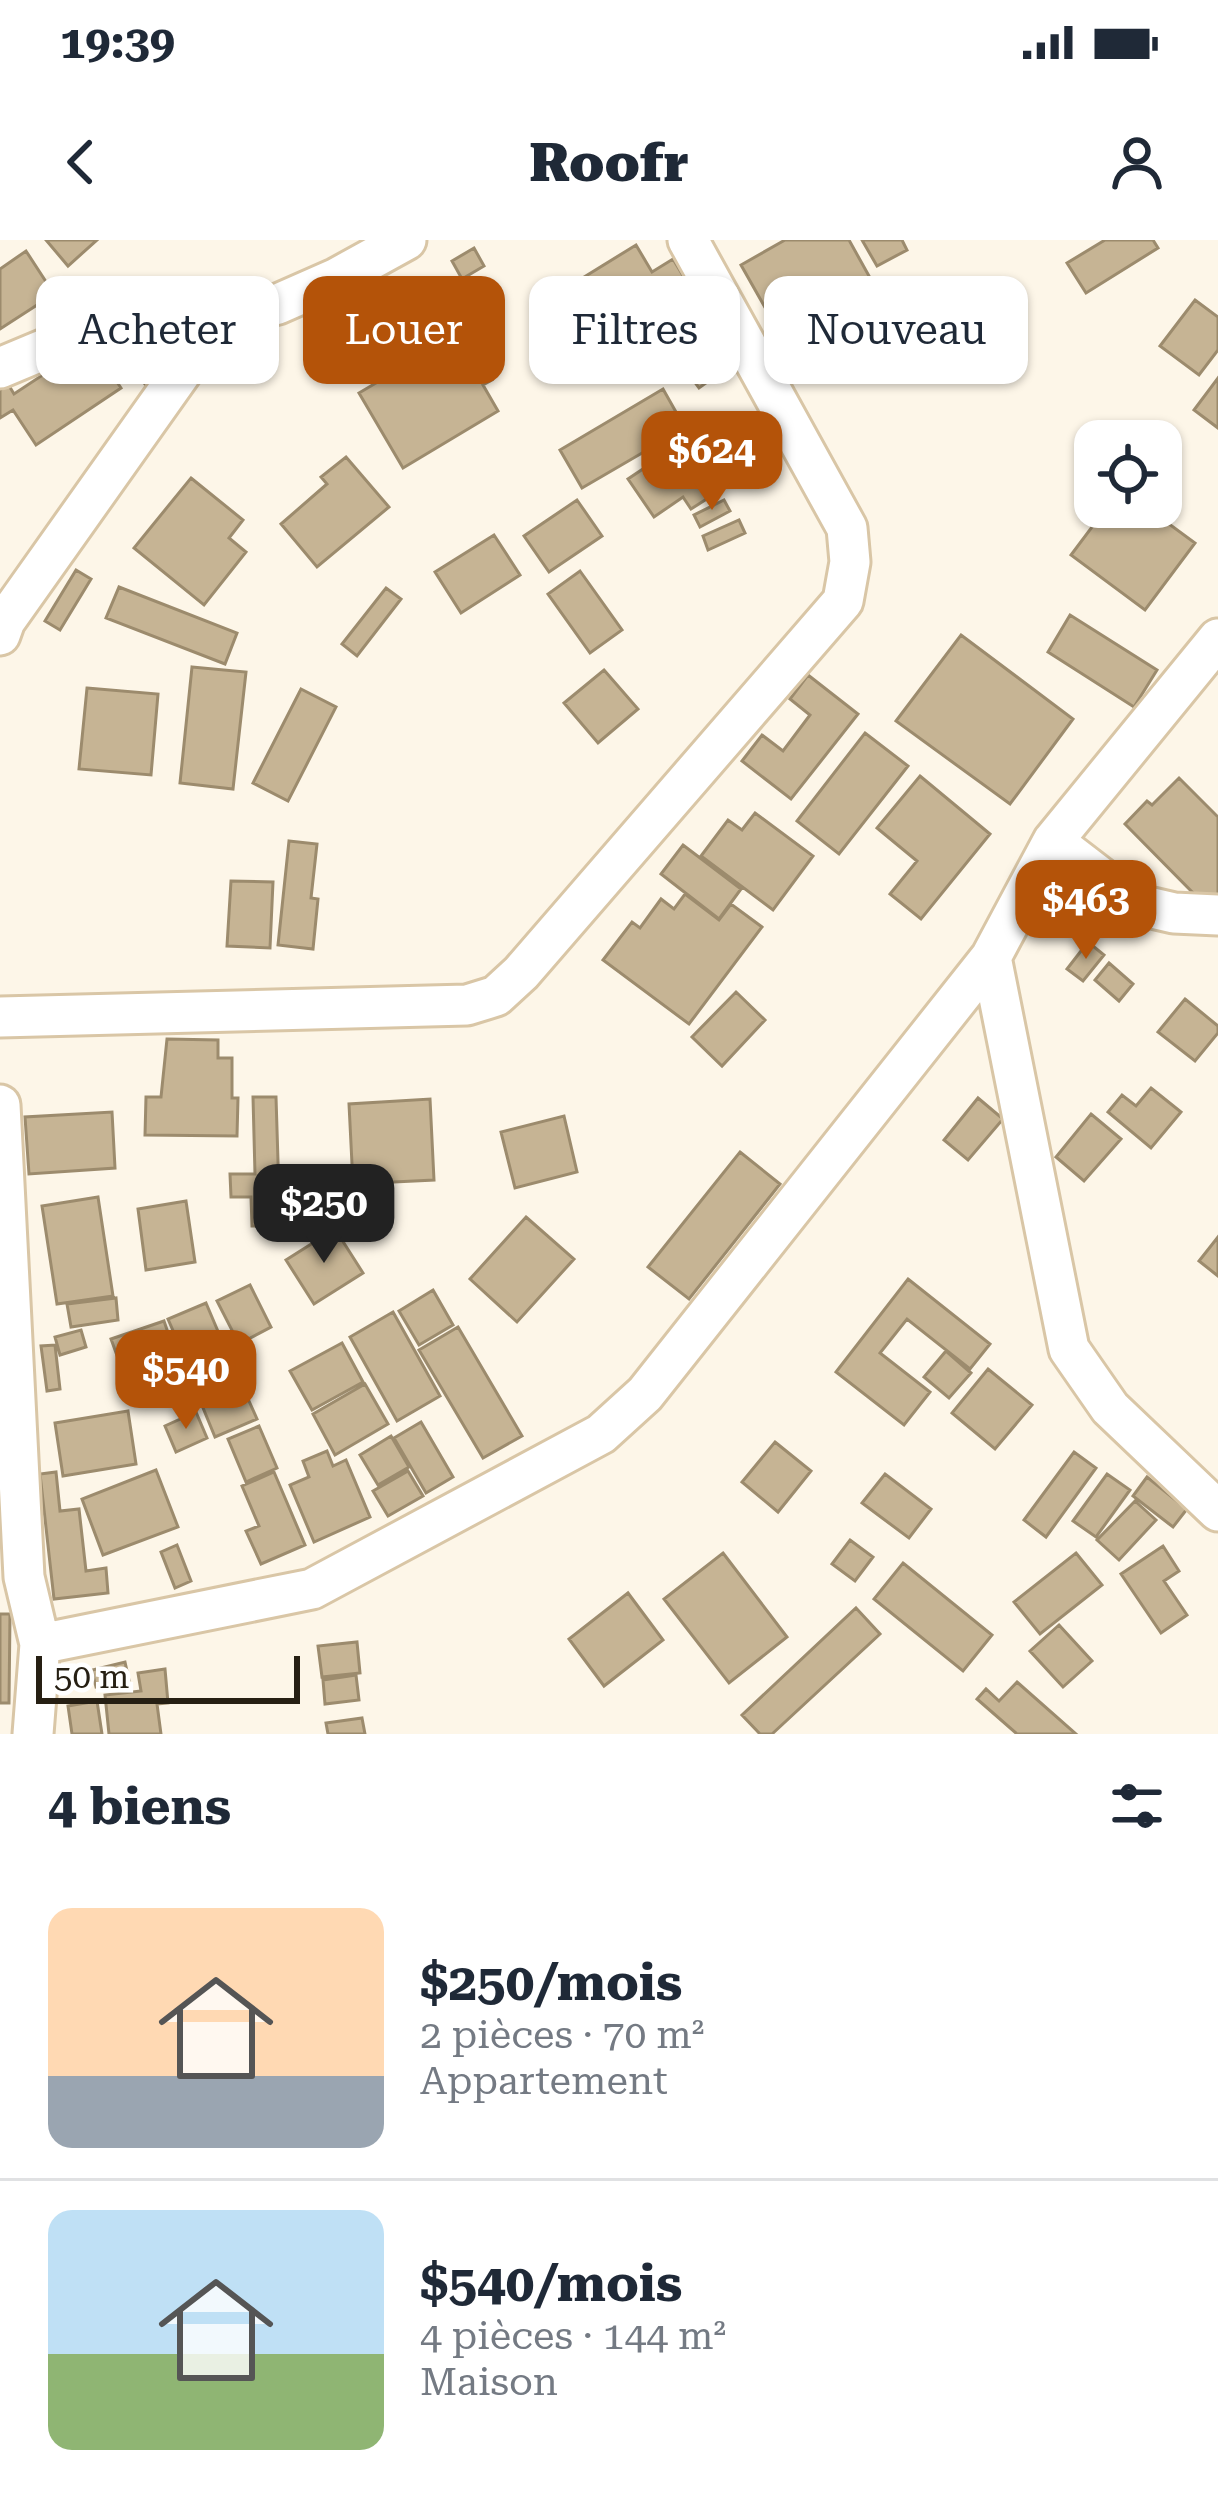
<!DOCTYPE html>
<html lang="fr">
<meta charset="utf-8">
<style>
:root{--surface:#fff;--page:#f6f6f7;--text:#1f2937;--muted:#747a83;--line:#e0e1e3;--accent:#b45309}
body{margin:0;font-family:"Roboto Serif",serif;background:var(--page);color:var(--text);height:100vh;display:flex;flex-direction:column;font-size:45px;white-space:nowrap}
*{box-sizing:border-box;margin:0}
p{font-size:39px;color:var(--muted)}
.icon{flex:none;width:66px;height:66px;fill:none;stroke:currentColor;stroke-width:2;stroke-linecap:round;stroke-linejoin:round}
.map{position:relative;height:1494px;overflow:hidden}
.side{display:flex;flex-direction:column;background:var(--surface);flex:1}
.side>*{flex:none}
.guide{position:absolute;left:36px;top:36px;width:1146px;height:108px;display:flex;gap:24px}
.tools{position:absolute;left:1074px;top:180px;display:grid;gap:24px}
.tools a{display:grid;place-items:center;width:108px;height:108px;border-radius:24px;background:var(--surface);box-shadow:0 3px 9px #0004;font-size:60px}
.scale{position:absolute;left:36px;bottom:30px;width:264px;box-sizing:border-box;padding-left:12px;border:6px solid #261f13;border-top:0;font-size:33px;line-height:42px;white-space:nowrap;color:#261f13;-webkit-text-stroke:9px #fff;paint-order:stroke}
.price{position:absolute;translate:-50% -102px;padding:0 27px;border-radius:24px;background:var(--accent);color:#fff;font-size:39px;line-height:78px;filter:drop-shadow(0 3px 6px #0008)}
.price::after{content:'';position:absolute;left:50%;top:72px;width:36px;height:27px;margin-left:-18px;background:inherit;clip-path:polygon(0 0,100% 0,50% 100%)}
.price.current{background:#222;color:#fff}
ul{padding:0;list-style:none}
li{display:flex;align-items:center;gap:36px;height:300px;padding:0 48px}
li+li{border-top:3px solid var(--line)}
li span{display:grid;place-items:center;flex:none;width:336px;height:240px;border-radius:24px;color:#555}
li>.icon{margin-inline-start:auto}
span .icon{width:144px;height:144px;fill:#fffc;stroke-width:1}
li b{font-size:51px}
h2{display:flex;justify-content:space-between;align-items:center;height:144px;padding:0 48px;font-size:51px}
.tag{padding:0 42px;border-radius:24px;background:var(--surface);box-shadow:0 3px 9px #0004;font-size:42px;line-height:108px}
.tag.current{background:var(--accent);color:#fff}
.status{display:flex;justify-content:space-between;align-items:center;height:84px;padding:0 60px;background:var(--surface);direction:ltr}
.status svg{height:33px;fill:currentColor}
header{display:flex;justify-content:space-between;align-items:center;height:156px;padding:0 48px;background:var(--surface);font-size:54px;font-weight:800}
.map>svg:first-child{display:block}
</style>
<div class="status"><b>19:39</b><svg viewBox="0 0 49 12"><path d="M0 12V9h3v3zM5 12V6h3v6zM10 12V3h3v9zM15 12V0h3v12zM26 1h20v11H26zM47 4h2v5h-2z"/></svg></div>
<header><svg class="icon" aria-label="back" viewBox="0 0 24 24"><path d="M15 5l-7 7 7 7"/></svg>Roofr<svg class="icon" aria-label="person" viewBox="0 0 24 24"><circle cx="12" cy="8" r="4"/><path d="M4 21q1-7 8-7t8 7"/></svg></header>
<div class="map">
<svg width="1218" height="1494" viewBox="0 0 1218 1494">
<rect width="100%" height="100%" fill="#fdf6e8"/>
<path fill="#c6b494" stroke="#9c8b6d" stroke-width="3" d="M46,0H97L68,26Z
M785,0H849L884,63L848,83L839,66L812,82L817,91L788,108L741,25Z
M862,0H902L907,10L877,26Z
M1105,0H1153L1158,8L1086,53L1067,23Z
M636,5L652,32L673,19L691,49L668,63L685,91L606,140L555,55Z
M474,8L484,26L462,39L452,21Z
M26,11L54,54L0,89V29Z
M1195,60L1218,77V110L1199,135L1160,106Z
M464,91L492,140L483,145L498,171L403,228L359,153Z
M91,103L121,148L36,205L13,170L0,178V150L8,144L14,154Z
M711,106L727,128L699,148L683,126Z
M158,113L171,129L148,148L135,131Z
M1218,138V188L1194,170Z
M663,149L685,188L582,248L560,210Z
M683,202L716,253L691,269L683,257L654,277L628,239Z
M346,217L389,267L317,327L281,284L327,244L321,237Z
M191,238L243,280L229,298L246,312L204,365L134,308Z
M577,260L602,296L549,332L524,296Z
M724,260L730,271L700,287L694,275Z
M1107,267H1146L1195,303L1145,370L1071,315Z
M739,280L745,293L708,310L703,296Z
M494,295L520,335L461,373L435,332Z
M76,330L91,339L60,390L45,381Z
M580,331L622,390L590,413L548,354Z
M119,347L237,393L225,424L106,378Z
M386,348L401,359L357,416L342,404Z
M1070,375L1157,430L1134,467L1048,412Z
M961,395L1073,479L1010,564L896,481Z
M192,427L246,432L233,549L180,543Z
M604,430L638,469L598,503L564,463Z
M808,435L858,474L791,559L742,521L762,495L783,511L810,475L790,459Z
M87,448L158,454L151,535L79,529Z
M301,449L336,467L288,561L253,543Z
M865,493L908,526L839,614L797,581Z
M920,536L990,594L921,679L890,654L917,621L877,588Z
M1179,538L1218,577V660L1209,669L1125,584L1147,561L1152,565Z
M755,573L813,616L773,670L701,616L728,580L742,590Z
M289,601L317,604L311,658L318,659L313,709L278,705Z
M683,605L741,649L719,679L661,634Z
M231,641L273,642L270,708L227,706Z
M685,654L719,680L731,664L762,687L689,784L603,720L632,682L640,688L661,659L674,669Z
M1088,702L1104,715L1083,741L1067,729Z
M1109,723L1133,744L1119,761L1095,740Z
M736,752L765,780L722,826L692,797Z
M1185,759L1218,786V793L1195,821L1158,792Z
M167,799L218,800V818H232V858H238L237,896L145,895L146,857H161Z
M1151,848L1181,872L1151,908L1108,872L1122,855L1136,866Z
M253,857H276L280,986H252L251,957H231L230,934H255Z
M978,858L1003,879L968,920L944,900Z
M430,859L434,940L353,944L349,864Z
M112,872L115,928L29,934L25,877Z
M1091,874L1121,899L1084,941L1056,917Z
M564,876L577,932L515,948L501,892Z
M740,912L780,944L689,1059L648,1027Z
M98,957L113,1056L57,1064L42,966Z
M186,961L195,1022L146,1030L138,969Z
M526,977L574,1019L517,1082L470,1039Z
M335,989L363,1033L314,1064L286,1020Z
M1218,997V1036L1199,1021Z
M908,1039L990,1104L970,1129L907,1079L880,1113L930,1152L904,1185L836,1132Z
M250,1045L271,1087L239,1104L217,1061Z
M433,1050L453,1085L419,1105L399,1071Z
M116,1058L118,1080L71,1087L67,1064Z
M206,1063L231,1122L194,1139L168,1079Z
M393,1072L440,1156L397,1181L350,1097Z
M164,1081L175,1113L123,1132L111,1099Z
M458,1087L522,1196L483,1218L419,1110Z
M81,1090L86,1107L60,1115L55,1097Z
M342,1103L363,1142L312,1170L290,1131Z
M55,1105L60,1149L47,1151L41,1106Z
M946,1111L971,1133L949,1158L924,1137Z
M988,1129L1032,1165L995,1209L952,1173Z
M240,1141L257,1179L215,1197L199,1158Z
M365,1144L388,1184L335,1215L313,1174Z
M128,1171L136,1224L63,1236L55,1183Z
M196,1172L207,1198L176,1212L165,1186Z
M421,1182L453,1237L426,1253L394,1198Z
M259,1186L277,1228L246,1242L228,1199Z
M391,1196L409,1227L378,1245L360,1215Z
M775,1202L811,1231L778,1272L742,1242Z
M327,1211L333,1226L346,1220L370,1277L314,1302L290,1245L309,1237L303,1221Z
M1074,1212L1096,1228L1046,1297L1024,1280Z
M156,1230L178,1287L103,1315L82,1259Z
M408,1231L423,1256L388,1276L373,1251Z
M56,1232L60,1271L79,1269L86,1331L106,1328L108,1353L54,1359L40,1234Z
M274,1232L305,1305L261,1324L246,1291L259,1286L242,1246Z
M885,1234L931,1269L909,1298L862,1263Z
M1107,1234L1130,1250L1096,1297L1073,1281Z
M1147,1237L1187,1269L1173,1287L1133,1256Z
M1135,1261L1156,1280L1119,1320L1097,1300Z
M850,1300L873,1317L855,1341L832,1324Z
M177,1305L191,1341L175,1348L161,1312Z
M1163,1306L1179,1331L1164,1341L1187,1375L1161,1393L1121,1334Z
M723,1313L787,1397L729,1443L664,1359Z
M1076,1313L1102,1345L1040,1394L1014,1362Z
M903,1323L992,1395L963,1431L874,1359Z
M628,1353L663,1400L604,1446L569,1399Z
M856,1368L880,1394L772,1494H760L742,1475Z
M0,1374H10L9,1463H0Z
M1059,1385L1092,1421L1063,1447L1030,1411Z
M357,1402L360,1433L322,1437L318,1406Z
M125,1422L129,1440L96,1447L92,1430Z
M165,1429L168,1463L157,1464L161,1494H109L105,1455L141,1451L138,1433Z
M356,1435L359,1460L325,1464L323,1440Z
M1017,1442L1076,1494H1017L977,1459L986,1449L999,1461Z
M97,1461L102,1494H72L68,1466Z
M362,1478L365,1494H328L326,1483Z"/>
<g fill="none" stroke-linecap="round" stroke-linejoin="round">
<defs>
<path id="street" d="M0,128L93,89L219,79L278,64L337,38L406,0
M0,395L5,381L219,79
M1053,601L1135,664L1174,673L1218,675
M991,717L1069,1109L1110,1168L1218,1271
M0,777L467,765L496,756L521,733L843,361L850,322L847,288L688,0
M0,865L24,1337L40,1404L33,1494
M40,1404L312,1349L601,1194L645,1154L991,717L1053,601L1218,399"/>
</defs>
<use href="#street" stroke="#d9c6a6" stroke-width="45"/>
<use href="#street" stroke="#fff" stroke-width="39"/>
</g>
</svg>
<div class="tools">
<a><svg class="icon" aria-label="locate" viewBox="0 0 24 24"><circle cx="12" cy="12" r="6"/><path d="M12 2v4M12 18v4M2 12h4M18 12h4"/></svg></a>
</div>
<div class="scale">50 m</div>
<b class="price" style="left:712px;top:273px">$624</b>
<b class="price" style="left:1086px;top:722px">$463</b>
<b class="price current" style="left:324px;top:1026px">$250</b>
<b class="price" style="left:186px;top:1192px">$540</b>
<div class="guide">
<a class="tag">Acheter</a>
<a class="tag current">Louer</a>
<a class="tag">Filtres</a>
<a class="tag">Nouveau</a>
</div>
</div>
<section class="side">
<h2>4 biens<svg class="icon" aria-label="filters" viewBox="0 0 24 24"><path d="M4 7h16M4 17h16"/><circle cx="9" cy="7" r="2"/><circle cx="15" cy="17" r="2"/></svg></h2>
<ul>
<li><span style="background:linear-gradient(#ffd9b3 70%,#9aa5b1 0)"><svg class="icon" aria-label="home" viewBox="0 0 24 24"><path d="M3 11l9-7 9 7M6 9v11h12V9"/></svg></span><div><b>$250/mois</b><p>2 pièces · 70 m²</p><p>Appartement</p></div></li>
<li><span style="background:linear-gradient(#bfe0f5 60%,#8fb573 0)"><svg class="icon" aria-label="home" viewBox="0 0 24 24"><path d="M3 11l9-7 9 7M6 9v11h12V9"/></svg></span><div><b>$540/mois</b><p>4 pièces · 144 m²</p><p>Maison</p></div></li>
</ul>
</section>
